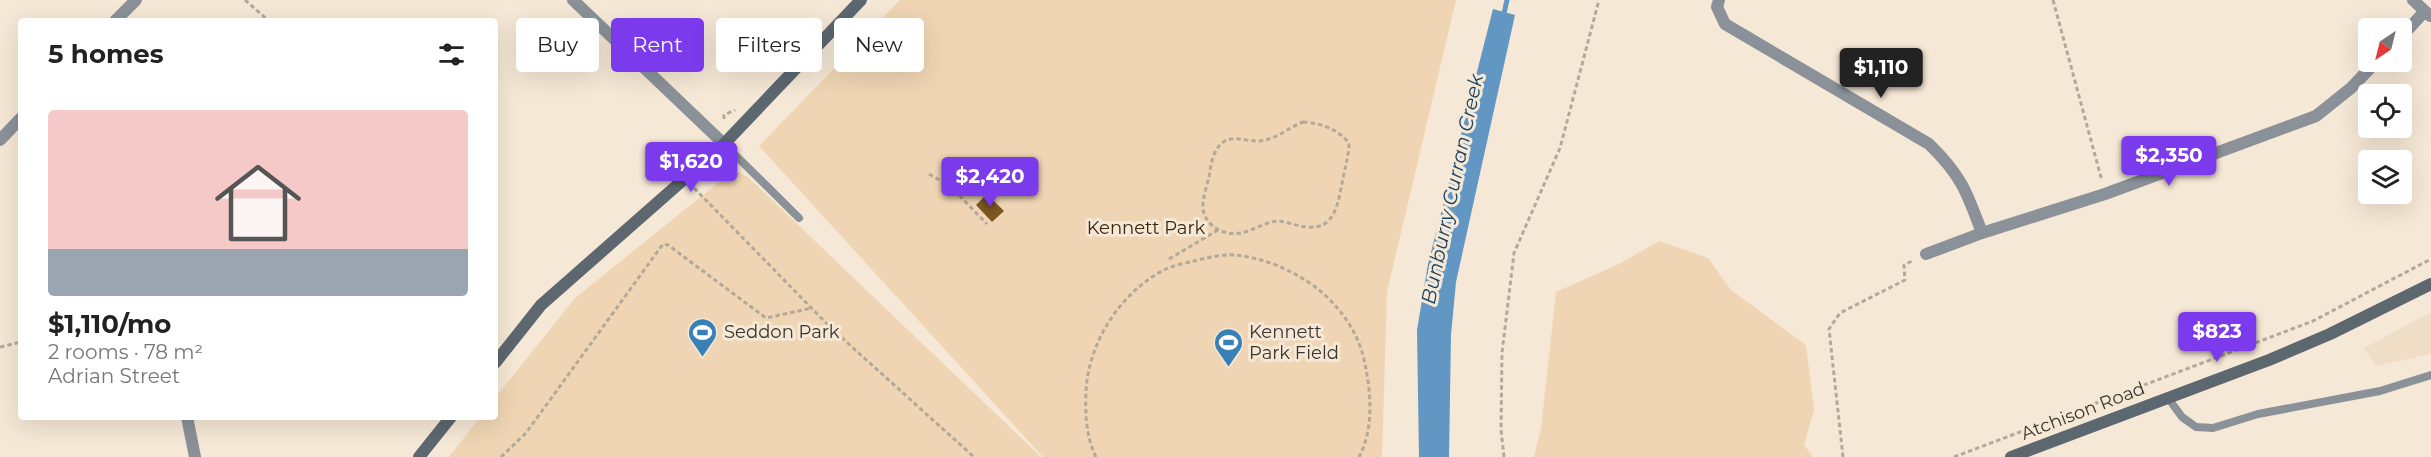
<!DOCTYPE html>
<meta charset="utf-8">
<style>
:root{--surface:#fff;--page:#f6f6f6;--text:#222;--muted:#767676;--accent:#7c3aed}
body{margin:0;font-family:Montserrat,sans-serif;background:var(--page);color:var(--text);height:100vh;display:flex;flex-direction:column;font-size:22px;white-space:nowrap}
*{box-sizing:border-box;margin:0}
p{font-size:20px;color:var(--muted)}
.icon{flex:none;width:33px;height:33px;fill:none;stroke:currentColor;stroke-width:2;stroke-linecap:round;stroke-linejoin:round}
.map{position:relative;flex:1;overflow:hidden}
.sheet{position:absolute;left:18px;top:18px;width:480px;height:402px;display:flex;flex-direction:column;background:var(--surface);border-radius:6px;box-shadow:0 6px 24px #0002}
.sheet>*{flex:none}
.guide{position:absolute;left:516px;top:18px;width:570px;height:54px;display:flex;gap:12px}
.needle{width:39px;rotate:215deg}
.tools{position:absolute;left:2358px;top:18px;display:grid;gap:12px}
.tools a{display:grid;place-items:center;width:54px;height:54px;border-radius:6px;background:var(--surface);box-shadow:0 6px 24px #0002;font-size:30px}
.price{position:absolute;translate:-50% -51px;padding:0 14px;border-radius:6px;background:var(--accent);color:#fff;font-size:20px;line-height:39px;filter:drop-shadow(0 2px 3px #0008)}
.price::after{content:'';position:absolute;left:50%;top:36px;width:18px;height:14px;margin-left:-9px;background:inherit;clip-path:polygon(0 0,100% 0,50% 100%)}
.price.current{background:#222;color:#fff}
ul{padding:0;list-style:none}
li{display:grid;align-content:center;gap:12px;height:318px;padding:0 30px}
li span{display:grid;place-items:center;height:186px;border-radius:6px;color:#555}
li>.icon{margin-inline-start:auto}
span .icon{width:108px;height:108px;fill:#fffc;stroke-width:1}
li b{font-size:26px}
h2{display:flex;justify-content:space-between;align-items:center;height:72px;padding:0 30px;font-size:26px}
.pill{padding:0 21px;border-radius:6px;background:var(--surface);box-shadow:0 6px 24px #0002;font-size:21px;line-height:54px}
.pill.current{background:var(--accent);color:#fff}
.map>svg:first-child{display:block}
</style>
<div class="map">
<svg width="2431" height="457" viewBox="0 0 2431 457">
<rect width="100%" height="100%" fill="#f6e8d6"/>
<path fill="#f0ddc5" d="M2431,312V354L2376,366L2364,348Z"/>
<path fill="#efd5b3" d="M900,0H1456L1387,292L1382,457H1043L759,146Z
M734,170L748,177L1041,457H449L480,417H495V398L575,298Z
M1659,241L1708,258L1731,290L1806,345L1814,410L1804,445L1813,457H1534L1541,428L1556,292L1621,263Z"/>
<path fill="#6197c2" d="M1493,9L1515,15L1456,282L1451,335L1449,457H1419L1417,330L1428,264Z"/>
<g fill="none" stroke-linecap="round" stroke-linejoin="round">
<path stroke="#6197c2" stroke-width="5" d="M1503,18L1507,0"/>
</g>
<path fill="#7c571f" d="M987,194L1004,211L992,222L976,205Z"/>
<g fill="none" stroke-linecap="round" stroke-linejoin="round">
<path stroke="#b3a99a" stroke-width="3" stroke-dasharray="4.5 3" stroke-linecap="butt" d="M245,0L269,21
M2053,0L2102,181
M724,119V115L735,110
M1303,122C1321,123 1337,129 1349,143C1349,156 1345,166 1343,179C1338,200 1337,230 1307,227C1294,226 1284,219 1271,222C1261,225 1251,231 1241,233C1224,236 1206,227 1203,209C1202,199 1207,186 1209,177C1211,164 1213,148 1225,141C1234,136 1247,141 1257,141C1274,141 1288,128 1303,122Z
M929,174L950,186L987,224
M694,188L831,328L974,457
M1169,259L1218,230
M0,347L21,342
M501,457L526,433L663,244L668,245L766,318L812,308
M1096,457C1086,437 1085,413 1086,391C1089,340 1122,290 1168,268C1176,265 1186,263 1194,261C1206,258 1222,254 1235,255C1264,258 1290,269 1314,286C1339,305 1359,332 1365,364C1371,393 1374,429 1359,457
M1504,457L1501,430L1502,353L1514,253L1560,148L1599,0
M1843,457L1829,329L1840,313L1905,280L1904,265L1914,260
M1954,457L2313,321L2431,259"/>
<path stroke="#8a9198" stroke-width="8" d="M724,144L799,218
M2168,398L2182,417L2196,427L2213,428L2258,414L2380,391L2431,375"/>
<path stroke="#8a9198" stroke-width="12" d="M573,0L724,144
M1719,0L1717,7L1725,24L1929,144C1961,175 1967,192 1982,233
M2413,0L2430,16
M115,21L136,0
M2402,36L2425,11
M0,140L21,118
M1926,254L1982,233L2105,194L2316,116L2351,88L2376,62
M187,417L195,457"/>
<path stroke="#5d6770" stroke-width="12" d="M495,363L541,305L724,144L861,0
M419,457L451,417
M2011,457L2269,360L2330,334L2431,284"/>
</g>
<defs>
<symbol id="stadium-pin" viewBox="-11 -11 22 30"><path d="M0 17L-7.5 6A9.5 9.5 0 1 1 7.5 6Z" fill="#3880b5" stroke="#f6e8d6"/><path d="M0-5a6.5 5 0 1 0 0 10a6.5 5 0 1 0 0-10ZM-3.5-1.8h7v3.6h-7Z" fill="#fff"/></symbol>
</defs>
<g fill-rule="evenodd">
<use href="#stadium-pin" x="686" y="316" width="33" height="45"/>
<use href="#stadium-pin" x="1212" y="326" width="33" height="45"/>
</g>
<g text-anchor="middle" dominant-baseline="central" stroke-width="6" stroke-linejoin="round" paint-order="stroke">
<g font-size="18" fill="#39270e" stroke="#f6e8d6">
<text x="1146" y="228">Kennett Park</text>
</g>
<g font-size="18" fill="#3a352e" stroke="#f6e8d6" text-anchor="start">
<text x="724" y="332">Seddon Park</text>
<text x="1249" y="332">Kennett<tspan x="1249" dy="21">Park Field</tspan></text>
</g>
<g font-size="18" fill="#3a352e" stroke="#f6e8d6">
<text transform="translate(2083 411) rotate(-21)">Atchison Road</text>
</g>
<g font-size="20" font-style="italic" fill="#194361" stroke="#f6e8d6">
<text transform="translate(1452 189) rotate(-78)">Bunburry Curran Creek</text>
</g>
</g>
</svg>
<div class="tools">
<a><svg class="needle" viewBox="-14 -14 28 28"><path d="M0-13l5 13h-10z" fill="#e53935"/><path d="M0 13l5-13h-10z" fill="#767676"/></svg></a>
<a><svg class="icon" aria-label="locate" viewBox="0 0 24 24"><circle cx="12" cy="12" r="6"/><path d="M12 2v4M12 18v4M2 12h4M18 12h4"/></svg></a>
<a><svg class="icon" aria-label="layers" viewBox="0 0 24 24"><path d="M12 4l9 5-9 5-9-5zM3 14l9 5 9-5"/></svg></a>
</div>
<b class="price current" style="left:1881px;top:99px">$1,110</b>
<b class="price" style="left:2169px;top:187px">$2,350</b>
<b class="price" style="left:691px;top:193px">$1,620</b>
<b class="price" style="left:990px;top:208px">$2,420</b>
<b class="price" style="left:2217px;top:363px">$823</b>
<div class="guide">
<a class="pill">Buy</a>
<a class="pill current">Rent</a>
<a class="pill">Filters</a>
<a class="pill">New</a>
</div>
<section class="sheet">
<h2>5 homes<svg class="icon" aria-label="filters" viewBox="0 0 24 24"><path d="M4 7h16M4 17h16"/><circle cx="9" cy="7" r="2"/><circle cx="15" cy="17" r="2"/></svg></h2>
<ul>
<li><span style="background:linear-gradient(#f6c9c9 75%,#9aa5b1 0)"><svg class="icon" aria-label="home" viewBox="0 0 24 24"><path d="M3 11l9-7 9 7M6 9v11h12V9"/></svg></span><div><b>$1,110/mo</b><p>2 rooms · 78 m²</p><p>Adrian Street</p></div></li>
</ul>
</section>
</div>
